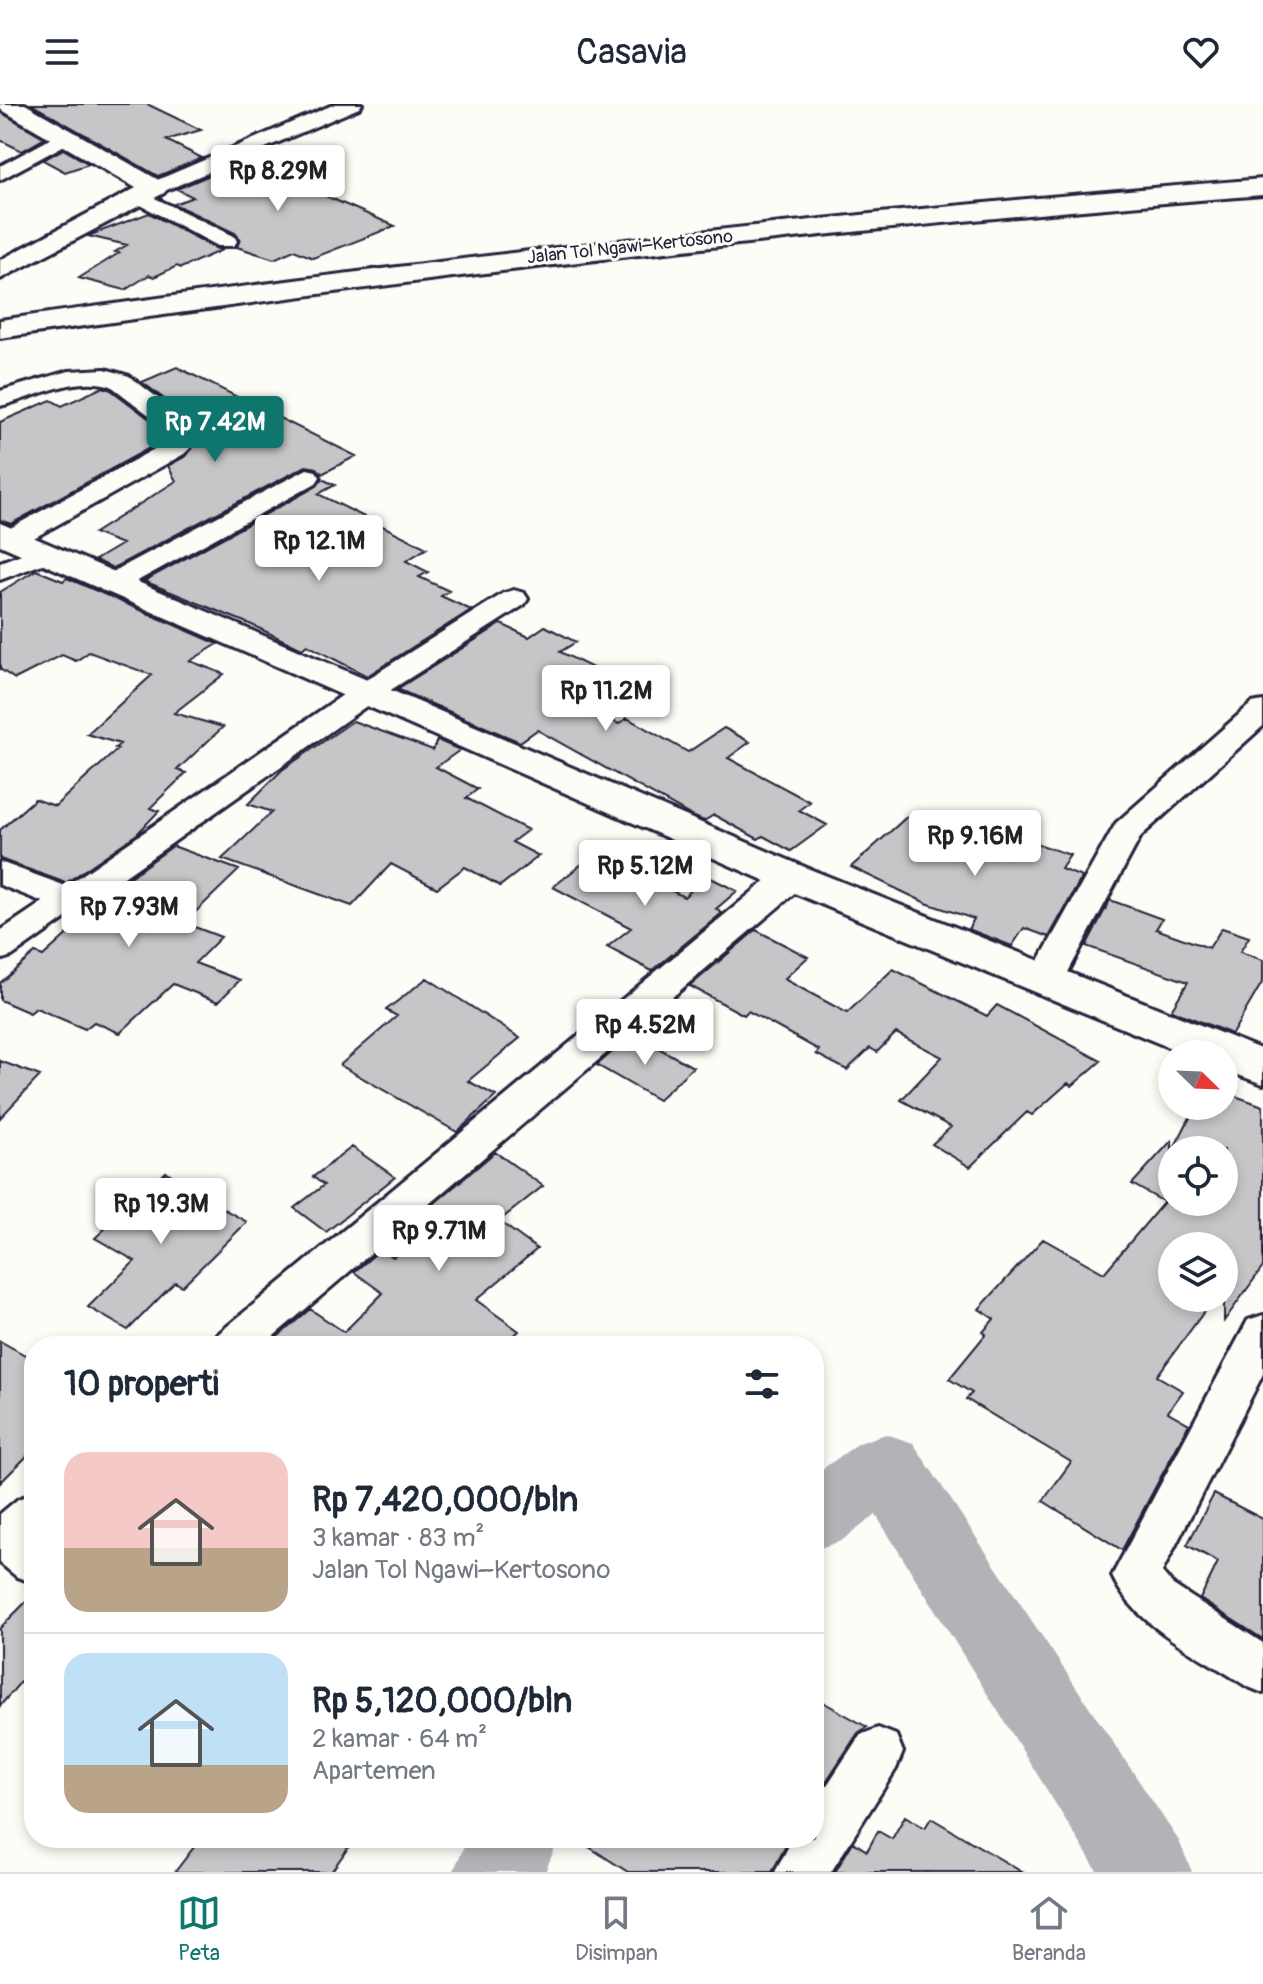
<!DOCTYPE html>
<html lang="id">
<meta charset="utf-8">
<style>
:root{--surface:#fff;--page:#f2f2f3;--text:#1f2937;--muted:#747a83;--line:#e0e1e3;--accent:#0f766e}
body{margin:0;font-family:Pangolin,sans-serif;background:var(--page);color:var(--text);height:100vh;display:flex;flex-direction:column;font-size:30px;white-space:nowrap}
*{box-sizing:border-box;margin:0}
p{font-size:26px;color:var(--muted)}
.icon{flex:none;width:44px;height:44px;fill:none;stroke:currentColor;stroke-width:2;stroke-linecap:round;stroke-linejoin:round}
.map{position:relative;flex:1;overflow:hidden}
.drawer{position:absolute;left:24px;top:1232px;width:800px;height:512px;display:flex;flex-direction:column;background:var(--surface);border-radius:32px;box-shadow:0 4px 12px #0003}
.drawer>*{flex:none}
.needle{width:52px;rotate:113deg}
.tools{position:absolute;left:1158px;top:936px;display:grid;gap:16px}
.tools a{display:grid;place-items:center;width:80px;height:80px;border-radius:50%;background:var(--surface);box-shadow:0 4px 12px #0003;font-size:40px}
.price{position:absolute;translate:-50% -68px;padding:0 18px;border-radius:8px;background:#fff;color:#222;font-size:26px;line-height:52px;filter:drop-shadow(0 2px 4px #0008)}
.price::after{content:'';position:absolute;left:50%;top:48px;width:24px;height:18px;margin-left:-12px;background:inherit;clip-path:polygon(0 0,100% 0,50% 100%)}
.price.active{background:var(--accent);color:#fff}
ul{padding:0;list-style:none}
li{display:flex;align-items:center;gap:24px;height:200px;padding:0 40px}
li+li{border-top:2px solid var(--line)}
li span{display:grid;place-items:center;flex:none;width:224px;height:160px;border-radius:24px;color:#555}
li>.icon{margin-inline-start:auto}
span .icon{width:96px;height:96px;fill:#fffc;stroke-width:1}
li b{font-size:34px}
h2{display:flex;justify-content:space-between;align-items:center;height:96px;padding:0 40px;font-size:34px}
header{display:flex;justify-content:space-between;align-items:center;height:104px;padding:0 40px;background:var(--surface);font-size:36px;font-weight:600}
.menu{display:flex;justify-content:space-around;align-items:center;height:112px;border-top:2px solid var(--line);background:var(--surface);font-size:22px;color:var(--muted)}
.menu a{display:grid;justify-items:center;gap:4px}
.menu .active{color:var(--accent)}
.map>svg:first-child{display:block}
</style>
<header><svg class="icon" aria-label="menu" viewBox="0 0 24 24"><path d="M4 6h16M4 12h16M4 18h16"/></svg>Casavia<svg class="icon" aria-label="heart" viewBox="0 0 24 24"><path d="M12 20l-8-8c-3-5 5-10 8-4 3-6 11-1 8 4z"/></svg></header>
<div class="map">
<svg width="1263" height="1768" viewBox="0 0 1263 1768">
<rect width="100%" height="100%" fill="#fdfcf7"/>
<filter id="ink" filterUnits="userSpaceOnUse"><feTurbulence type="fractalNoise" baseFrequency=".0125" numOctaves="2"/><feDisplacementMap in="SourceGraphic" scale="16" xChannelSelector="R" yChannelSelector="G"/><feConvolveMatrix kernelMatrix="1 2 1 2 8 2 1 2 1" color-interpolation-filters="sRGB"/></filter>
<g filter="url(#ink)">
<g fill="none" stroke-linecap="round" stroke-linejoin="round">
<path fill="#b2b2b7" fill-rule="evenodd" d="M886,1330L913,1339L1179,1737L1192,1768H1098L876,1411L841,1437L814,1446V1371L859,1339Z
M468,1734H559L545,1768H453Z"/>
</g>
<path fill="#c6c6c8" stroke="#22223b" stroke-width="2" d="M31,0H147L201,26L166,36L202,54L158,72Z
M0,8L45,34L22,47L0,36Z
M63,45L89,60L65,68L43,56Z
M259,63L333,91L328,93L395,122L313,154L294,146L274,155L237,143L240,135L235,129L174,100L193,93L177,85L224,65L237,71Z
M149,109L217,145H224L181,164L177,162L154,173L149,171L125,186L79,174L119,149L115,148L127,141L88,132Z
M177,263L356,352L322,370L317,364L306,362L113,464L95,456L122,440L94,429L176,377L168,362L186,352L198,337V327L194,318L142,278Z
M103,283L111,286L167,328L166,335L11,420L0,416V318L51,296L62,302Z
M322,375L335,381L318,390L427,444L406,457L428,468L419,473L449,487L441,492L471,506L367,572L307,541L302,545L252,521L144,477L317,382Z
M36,466L63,477L67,474L218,540L190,557L224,570L174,609L223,623L177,666L186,669L150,704L159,707L137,730L66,779L0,755V726L35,695L55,702L118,645L115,644L120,640L87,630L152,571L89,548L76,557L62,551L15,575L0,565V488Z
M501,520L529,533L545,522L576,538L560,548L597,566L559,590L619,620L627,614L688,648L724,624L750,638L728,654L810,698L799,706L827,721L791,747L763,732L758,735L714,711L704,717L692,712L537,626L520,638L397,585Z
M353,617L433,646L437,636L460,646L436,663L478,685L466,694L528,726L512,738L539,752L500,782L465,763L437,784L391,760L352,802L222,755L272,708L248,700L282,666Z
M911,709L1008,753L1021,734L1070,751L1061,765L1082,773L1049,833L1024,824L1012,842L968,825L974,815L926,799L851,763Z
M173,742L239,766L184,819L221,833L195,859L240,876L218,898L173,880L120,929L94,918L85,925L36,904L30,909L0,896V879L35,849L43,852L102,799L96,797Z
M597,748L684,793L707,772L737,787L716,805L722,809L652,867L607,843L631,824L553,783Z
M1110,796L1162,815L1156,825L1209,844L1222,824L1249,833L1240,848L1263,856V877L1232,930L1171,906L1188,878L1086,842Z
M756,826L808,853L784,875L847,909L893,865L987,912L997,901L1101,957L1072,982L1068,979L1032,1011L1027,1008L970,1063L932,1040L951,1023L901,996L942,953L896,929L877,948L870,944L847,966L816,950L819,946L748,907L744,911L690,882Z
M427,874L520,934L468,977L496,992L457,1028L340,961L397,912L386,906Z
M633,930L693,963L658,996L597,961Z
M0,957L40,972L0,1014Z
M1224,988L1263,1002V1163L1224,1217V1142H1172V1194H1214L1157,1272L1183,1287L1168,1308L1189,1320L1122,1446L1043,1397L1071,1358L966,1295L972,1289L949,1275L986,1230L983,1228L994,1215L979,1205L1043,1135L1104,1169L1164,1098L1132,1080L1172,1036V1098H1224V1046H1173L1196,1002H1224Z
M352,1043L395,1073L326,1128L294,1104L324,1081L313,1073Z
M495,1048L543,1082L499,1117L537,1145L476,1196L519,1227L502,1242H267L310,1205L344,1228L383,1189L354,1168L381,1145L393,1153L437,1119L423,1109Z
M166,1068L195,1084L191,1087L247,1118L182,1182L175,1178L128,1226L88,1203L135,1157L95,1134Z
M0,1237L34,1256V1345L0,1379Z
M1214,1390L1263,1415V1535L1200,1495L1218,1458L1187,1441Z
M34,1490V1562L0,1602V1524Z
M814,1593L867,1623L858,1629L814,1696Z
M905,1712L925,1724L931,1714L1022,1768H835L853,1738L867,1747L878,1727L892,1735Z
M201,1734H355L331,1768H175Z
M575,1734H790L772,1768H628Z"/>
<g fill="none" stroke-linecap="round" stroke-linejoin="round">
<defs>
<path id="street" d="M335,0H362L359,4L162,88L155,90L145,84L148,80Z
M67,26L77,32L74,36L0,76V62Z
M140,87L234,132L237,137L234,142H218L133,97L129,93L133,89Z
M105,265L129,272L192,320C200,331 194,342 184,350L23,440L13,442L3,440L0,433L3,428L169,337L170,327L111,282C76,270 34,294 0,302V287L69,267Z
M307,365L316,367L320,373L316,379L121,486L111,489L101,486L97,480L101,474Z
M43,442L53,444L57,450L53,456L0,476V458Z
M514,486L524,489L528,495L524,501L375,596L12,852L0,856V827L43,798L0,781V758L66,782L353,584L504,489Z
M1263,597V622L1141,732L1059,885L1046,888L1033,885L1028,876L1116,719L1252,599Z
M792,762L804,765L809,773L804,781L262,1242H212L218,1230L780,765Z
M1263,1211V1270L1162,1468L1173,1481L1263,1539V1589L1246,1582C1200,1551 1136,1524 1112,1472L1248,1216Z
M34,1389V1479L17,1473L0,1459V1410L18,1395Z
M878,1624L896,1631L903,1648L896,1665L831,1768H775L793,1734H814V1701L860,1631Z"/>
<path id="secondary" d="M0,0H25L164,79L168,84L164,89L0,175V156L136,84L0,5Z
M0,419L807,764L1263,946V980L1224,966V950H1185L777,782L0,441Z"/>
<path id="highway" d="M1263,75V91C840,124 420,173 0,234V216C420,156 840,108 1263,75Z"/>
</defs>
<use href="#street" stroke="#22223b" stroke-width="6"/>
<use href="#secondary" stroke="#22223b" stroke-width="6"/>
<use href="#highway" stroke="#22223b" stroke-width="6"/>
<use href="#street" fill="#fdfcf7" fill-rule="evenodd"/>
<use href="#secondary" fill="#fdfcf7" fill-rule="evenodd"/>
<use href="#highway" fill="#fdfcf7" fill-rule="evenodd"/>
</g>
</g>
<g text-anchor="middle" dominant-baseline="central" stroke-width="6" stroke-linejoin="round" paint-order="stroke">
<g font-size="18" fill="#22223b" stroke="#fdfcf7">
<text transform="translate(630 143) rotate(-6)">Jalan Tol Ngawi–Kertosono</text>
</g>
</g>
</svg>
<div class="tools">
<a><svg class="needle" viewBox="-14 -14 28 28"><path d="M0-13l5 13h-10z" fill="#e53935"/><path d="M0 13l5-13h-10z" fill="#747a83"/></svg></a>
<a><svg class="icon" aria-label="locate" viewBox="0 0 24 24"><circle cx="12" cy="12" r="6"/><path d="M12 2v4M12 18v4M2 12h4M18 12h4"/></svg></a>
<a><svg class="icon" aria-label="layers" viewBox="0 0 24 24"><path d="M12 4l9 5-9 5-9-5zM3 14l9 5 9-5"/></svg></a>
</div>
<b class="price" style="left:278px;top:109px">Rp 8.29M</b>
<b class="price active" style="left:215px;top:360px">Rp 7.42M</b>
<b class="price" style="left:319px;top:479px">Rp 12.1M</b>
<b class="price" style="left:606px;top:629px">Rp 11.2M</b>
<b class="price" style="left:975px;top:774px">Rp 9.16M</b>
<b class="price" style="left:645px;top:804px">Rp 5.12M</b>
<b class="price" style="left:129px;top:845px">Rp 7.93M</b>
<b class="price" style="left:645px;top:963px">Rp 4.52M</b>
<b class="price" style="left:161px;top:1142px">Rp 19.3M</b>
<b class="price" style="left:439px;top:1169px">Rp 9.71M</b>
<section class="drawer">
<h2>10 properti<svg class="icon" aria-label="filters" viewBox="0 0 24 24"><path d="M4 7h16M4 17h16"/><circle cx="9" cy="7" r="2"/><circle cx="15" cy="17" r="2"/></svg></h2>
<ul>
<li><span style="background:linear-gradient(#f6c9c9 60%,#b9a48a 0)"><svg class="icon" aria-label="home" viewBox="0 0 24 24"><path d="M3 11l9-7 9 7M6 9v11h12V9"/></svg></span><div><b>Rp 7,420,000/bln</b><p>3 kamar · 83 m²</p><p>Jalan Tol Ngawi–Kertosono</p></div></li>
<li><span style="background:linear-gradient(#bfe0f5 70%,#b9a48a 0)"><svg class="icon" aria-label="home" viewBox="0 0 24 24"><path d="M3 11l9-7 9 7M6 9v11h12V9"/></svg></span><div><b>Rp 5,120,000/bln</b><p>2 kamar · 64 m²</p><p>Apartemen</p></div></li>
</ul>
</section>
</div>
<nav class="menu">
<a class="active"><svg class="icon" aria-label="map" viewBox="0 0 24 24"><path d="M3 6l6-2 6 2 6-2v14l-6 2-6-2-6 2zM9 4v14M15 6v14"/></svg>Peta</a>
<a><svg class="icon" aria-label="saved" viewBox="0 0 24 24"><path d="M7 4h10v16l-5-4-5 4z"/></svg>Disimpan</a>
<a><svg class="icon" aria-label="home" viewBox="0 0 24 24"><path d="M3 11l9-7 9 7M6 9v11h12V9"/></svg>Beranda</a>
</nav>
